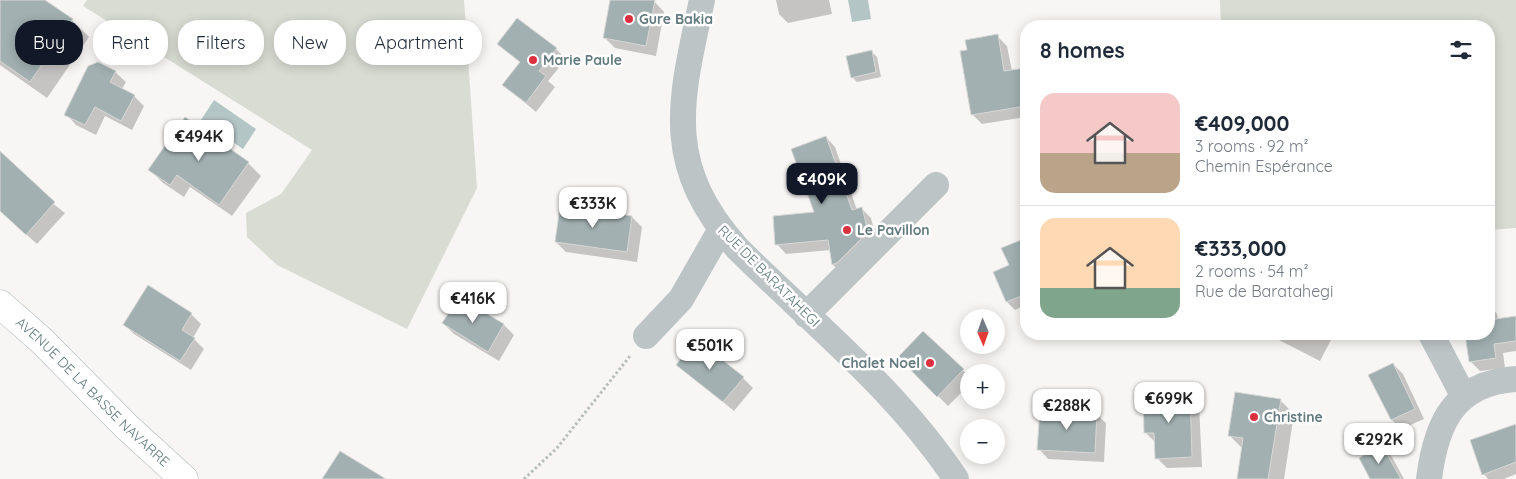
<!DOCTYPE html>
<meta charset="utf-8">
<style>
:root{--surface:#fff;--page:#f6f6f7;--text:#1f2937;--muted:#747a83;--line:#e0e1e3;--accent:#111827}
body{margin:0;font-family:Quicksand,sans-serif;background:var(--page);color:var(--text);height:100vh;display:flex;flex-direction:column;font-size:19px;white-space:nowrap}
*{box-sizing:border-box;margin:0}
p{font-size:16px;color:var(--muted)}
.icon{flex:none;width:28px;height:28px;fill:none;stroke:currentColor;stroke-width:2;stroke-linecap:round;stroke-linejoin:round}
.map{position:relative;flex:1;overflow:hidden}
.side{position:absolute;left:1020px;top:20px;width:475px;height:320px;display:flex;flex-direction:column;background:var(--surface);border-radius:20px;box-shadow:0 2px 12px #0003}
.side>*{flex:none}
.guide{position:absolute;left:15px;top:20px;width:475px;height:45px;display:flex;gap:10px}
.needle{width:32px;rotate:178deg}
.controls{position:absolute;left:960px;top:309px;display:grid;gap:10px}
.controls a{display:grid;place-items:center;width:45px;height:45px;border-radius:50%;background:var(--surface);box-shadow:0 2px 12px #0003;font-size:25px}
.price{position:absolute;translate:-50% -42px;padding:0 11px;border-radius:10px;background:#fff;color:#222;font-size:16px;line-height:32px;filter:drop-shadow(0 1px 2px #0008)}
.price::after{content:'';position:absolute;left:50%;top:30px;width:15px;height:11px;margin-left:-8px;background:inherit;clip-path:polygon(0 0,100% 0,50% 100%)}
.price.active{background:var(--accent);color:#fff}
ul{padding:0;list-style:none}
li{display:flex;align-items:center;gap:15px;height:125px;padding:0 20px}
li+li{border-top:1px solid var(--line)}
li span{display:grid;place-items:center;flex:none;width:140px;height:100px;border-radius:15px;color:#555}
li>.icon{margin-inline-start:auto}
span .icon{width:60px;height:60px;fill:#fffc;stroke-width:1}
li b{font-size:21px}
h2{display:flex;justify-content:space-between;align-items:center;height:60px;padding:0 20px;font-size:21px}
.tag{padding:0 18px;border-radius:20px;background:var(--surface);box-shadow:0 2px 12px #0003;font-size:18px;line-height:45px}
.tag.active{background:var(--accent);color:#fff}
.map>svg:first-child{display:block}
</style>
<div class="map">
<svg width="1516" height="479" viewBox="0 0 1516 479">
<rect width="100%" height="100%" fill="#f7f6f4"/>
<path fill="#d9dcd3" d="M87,0H464L477,188L407,329L277,265L247,237L246,213L281,194L312,150L83,6Z
M1220,0H1516V228L1489,230V26H1221Z"/>
<path fill="#b4c5c5" d="M848,0H868L871,19L852,22Z
M214,100L256,129L243,149L201,120Z"/>
<path fill="#0003" d="M0,0H43L72,20L89,37L47,98L0,65Z
M612,0L654,1L664,12L656,56L615,48L604,37Z
M776,0H829L832,14L788,23L779,14Z
M997,36L1007,46L1012,71L1026,69V117L982,124L972,114L968,51Z
M499,44L556,49L566,59L548,81L555,87L536,112L504,85L521,63Z
M871,51L877,57L881,77L857,82L852,77Z
M115,72L126,82L122,89L134,96L144,106L132,130L105,116L96,135L76,125L66,114Z
M826,137L835,147L857,210L861,208L871,218L877,242L842,274L833,265L831,250L786,254L777,244L815,213Z
M0,162L65,213L37,244L0,211Z
M248,163L261,176L232,216L190,187L184,197L163,183L150,170Z
M632,217L642,227L637,262L566,252L556,242Z
M1026,239V305L1015,310L1007,302L1011,266L1002,249Z
M148,287L191,314L201,324L193,338L204,349L191,370L134,334L124,324Z
M459,298L504,325L514,335L499,361L454,334L443,323Z
M1489,305L1497,314L1498,320L1516,317V351L1503,353L1505,368L1480,371L1470,361L1467,334H1489Z
M923,333L969,376V385L948,406L899,357Z
M1271,334H1334L1320,361L1277,339Z
M1393,364L1403,374L1424,419L1401,429L1392,420L1370,375Z
M678,365L743,378L753,388L734,411Z
M1189,394L1199,404L1202,467L1167,468L1157,458L1156,443L1146,433Z
M1280,400L1294,414L1284,479H1238L1243,449L1229,435Z
M1096,414L1106,423L1104,462L1048,459L1039,449Z
M1516,425V474L1504,479H1488L1484,474Z
M1382,447L1392,457L1404,479H1372Z"/>
<path fill="#a2b0b1" stroke="#d8d8d6" d="M0,0H45L73,19L30,82L0,61Z
M610,0H655L646,46L603,38Z
M517,18L557,48L539,71L546,76L526,103L502,85L520,62L497,44Z
M998,34L1004,71L1026,68V106L971,115L960,51L967,50L965,40Z
M872,50L876,72L851,78L846,56Z
M98,62L116,71L110,82L135,95L121,121L95,107L85,125L64,115L88,66Z
M185,117L249,162L219,205L177,175L170,185L148,170Z
M826,136L852,210L862,207L868,232L838,262L832,265L828,240L775,245L773,216L814,212L791,149Z
M0,151L55,202L26,235L0,211Z
M560,206L632,216L627,252L555,242Z
M1026,238V300L1024,295L1006,302L993,272L1009,265L1001,248Z
M148,285L192,313L182,330L195,338L180,361L123,325Z
M459,297L504,324L488,352L442,323Z
M1516,316V341L1494,344L1496,358L1469,362L1465,334H1489V320Z
M923,331L964,369L937,397L898,357Z
M696,339L744,377L723,402L676,365Z
M1393,363L1415,409L1391,420L1368,375Z
M1190,392L1192,457L1155,459L1154,433H1144L1143,394Z
M1235,392L1281,399L1268,479H1237L1243,438L1228,436Z
M1040,409L1097,412L1095,453L1037,450Z
M1516,424V462L1482,475L1470,440Z
M1382,445L1401,479H1370L1359,458Z
M340,451L386,479H322Z"/>
<g fill="none" stroke-linecap="round" stroke-linejoin="round">
<defs>
<g id="secondary">
<path id="s1" d="M0,304L42,341L127,427L184,479"/>
</g>
</defs>
<use href="#secondary" stroke="#b0b9ba" stroke-width="29"/>
<path stroke="#b8bdbe" stroke-width="3" stroke-dasharray="2.5 2.5" stroke-linecap="butt" d="M524,479L557,448L630,356"/>
<path stroke="#bdc4c6" stroke-width="26" d="M702,0C680,102 662,164 738,249C814,324 897,390 956,479
M806,315L936,185
M1431,334L1464,397
M646,336L681,299L721,229
M1429,479C1436,423 1454,383 1516,379"/>
<use href="#secondary" stroke="#fff" stroke-width="28"/>
</g>
<g fill="#db303e" stroke="#fff" stroke-width="2">
<circle cx="629" cy="19" r="5"/>
<circle cx="533" cy="60" r="5"/>
<circle cx="847" cy="230" r="5"/>
<circle cx="930" cy="363" r="5"/>
<circle cx="1254" cy="417" r="5"/>
</g>
<g text-anchor="middle" dominant-baseline="central" stroke-width="5" stroke-linejoin="round" paint-order="stroke">
<g font-size="14" font-weight="bold" fill="#637a7e" stroke="#fff" text-anchor="start">
<text x="639" y="19">Gure Bakia</text>
<text x="543" y="60">Marie Paule</text>
<text x="857" y="230">Le Pavillon</text>
<text x="920" y="363" text-anchor="end">Chalet Noel</text>
<text x="1264" y="417">Christine</text>
</g>
<g font-size="14" fill="#637a7e" stroke="#fff">
<text transform="translate(769 276) rotate(45)">RUE DE BARATAHEGI</text>
<text stroke="none"><textPath href="#s1" startOffset="128">AVENUE DE LA BASSE NAVARRE</textPath></text>
</g>
</g>
</svg>
<div class="controls">
<a><svg class="needle" viewBox="-14 -14 28 28"><path d="M0-13l5 13h-10z" fill="#e53935"/><path d="M0 13l5-13h-10z" fill="#747a83"/></svg></a>
<a>+</a>
<a>−</a>
</div>
<b class="price" style="left:199px;top:162px">€494K</b>
<b class="price active" style="left:822px;top:205px">€409K</b>
<b class="price" style="left:593px;top:229px">€333K</b>
<b class="price" style="left:473px;top:324px">€416K</b>
<b class="price" style="left:710px;top:371px">€501K</b>
<b class="price" style="left:1169px;top:424px">€699K</b>
<b class="price" style="left:1067px;top:431px">€288K</b>
<b class="price" style="left:1379px;top:465px">€292K</b>
<div class="guide">
<a class="tag active">Buy</a>
<a class="tag">Rent</a>
<a class="tag">Filters</a>
<a class="tag">New</a>
<a class="tag">Apartment</a>
</div>
<section class="side">
<h2>8 homes<svg class="icon" aria-label="filters" viewBox="0 0 24 24"><path d="M4 7h16M4 17h16"/><circle cx="9" cy="7" r="2"/><circle cx="15" cy="17" r="2"/></svg></h2>
<ul>
<li><span style="background:linear-gradient(#f6c9c9 60%,#b9a48a 0)"><svg class="icon" aria-label="home" viewBox="0 0 24 24"><path d="M3 11l9-7 9 7M6 9v11h12V9"/></svg></span><div><b>€409,000</b><p>3 rooms · 92 m²</p><p>Chemin Espérance</p></div></li>
<li><span style="background:linear-gradient(#ffd9b3 70%,#7fa58c 0)"><svg class="icon" aria-label="home" viewBox="0 0 24 24"><path d="M3 11l9-7 9 7M6 9v11h12V9"/></svg></span><div><b>€333,000</b><p>2 rooms · 54 m²</p><p>Rue de Baratahegi</p></div></li>
</ul>
</section>
</div>
